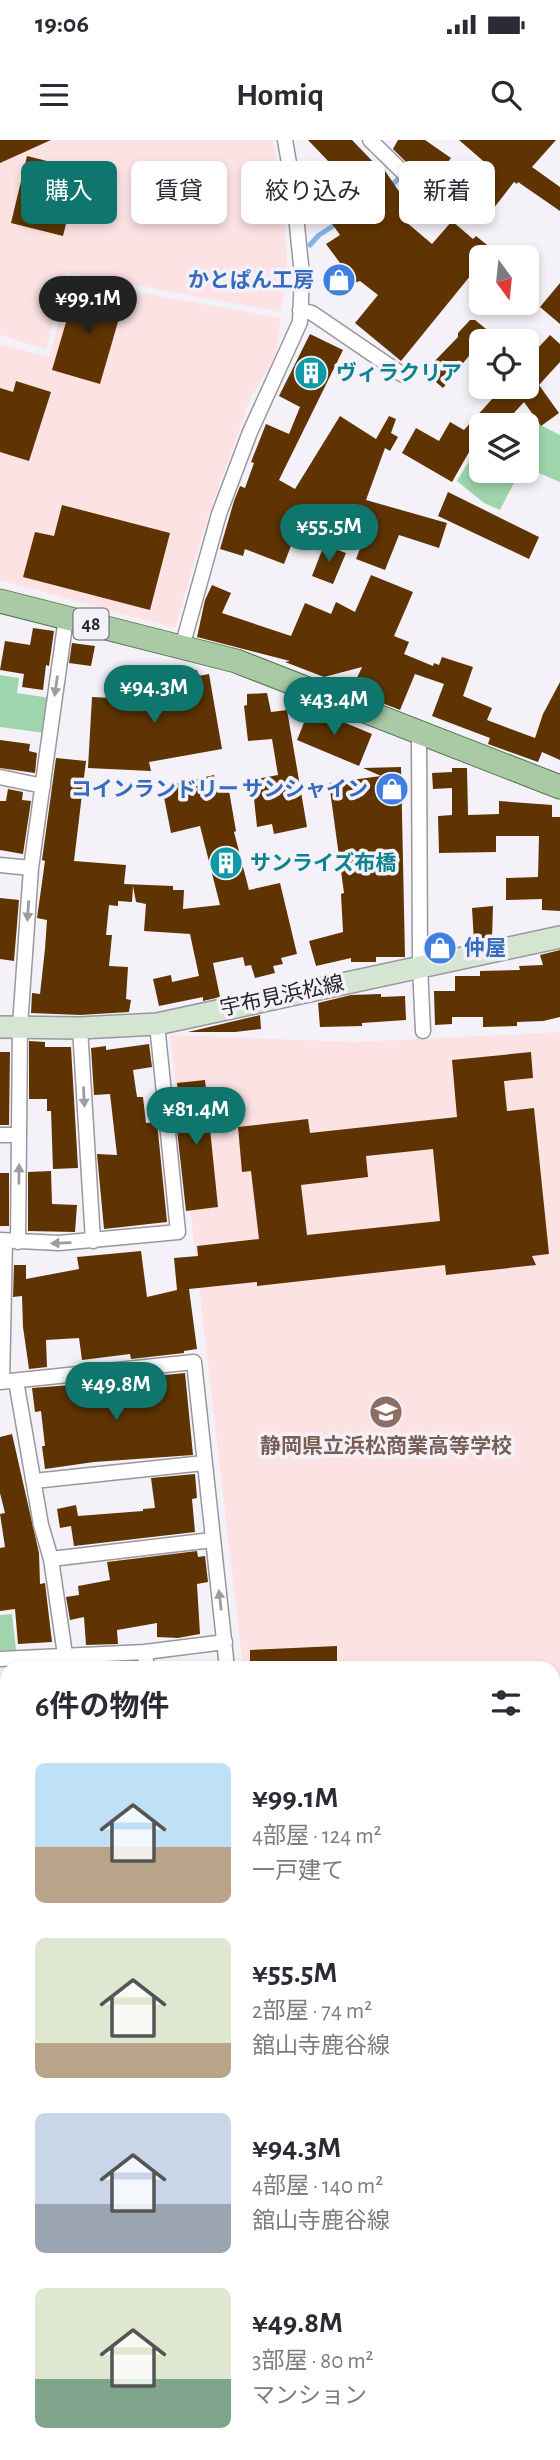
<!DOCTYPE html>
<html lang="ja">
<meta charset="utf-8">
<style>
:root{--surface:#fff;--page:#f2f2f3;--text:#2b2b33;--muted:#7c7c81;--accent:#0f766e}
body{margin:0;font-family:"Alegreya Sans","Noto Sans JP",sans-serif;background:var(--page);color:var(--text);height:100vh;display:flex;flex-direction:column;font-size:26px;white-space:nowrap}
*{box-sizing:border-box;margin:0}
p{font-size:23px;color:var(--muted)}
.icon{flex:none;width:38px;height:38px;fill:none;stroke:currentColor;stroke-width:2;stroke-linecap:round;stroke-linejoin:round}
.map{position:relative;flex:1;overflow:hidden}
.panel{position:absolute;left:0px;top:1521px;width:560px;height:800px;display:flex;flex-direction:column;background:var(--surface);border-radius:21px 21px 0 0;box-shadow:0 4px 10px #0003}
.panel>*{flex:none}
.guide{position:absolute;left:21px;top:21px;width:518px;height:63px;display:flex;gap:14px}
.needle{width:46px;rotate:165deg}
.tools{position:absolute;left:469px;top:105px;display:grid;gap:14px}
.tools a{display:grid;place-items:center;width:70px;height:70px;border-radius:10px;background:var(--surface);box-shadow:0 4px 10px #0003;font-size:35px}
.price{position:absolute;translate:-50% -60px;padding:0 16px;border-radius:24px;background:var(--accent);color:#fff;font-size:23px;line-height:46px;filter:drop-shadow(0 2px 4px #0008)}
.price::after{content:'';position:absolute;left:50%;top:42px;width:21px;height:16px;margin-left:-10px;background:inherit;clip-path:polygon(0 0,100% 0,50% 100%)}
.price.on{background:#222;color:#fff}
ul{padding:0;list-style:none}
li{display:flex;align-items:center;gap:21px;height:175px;padding:0 35px}
li span{display:grid;place-items:center;flex:none;width:196px;height:140px;border-radius:10px;color:#555}
li>.icon{margin-inline-start:auto}
span .icon{width:84px;height:84px;fill:#fffc;stroke-width:1}
li b{font-size:30px}
h2{display:flex;justify-content:space-between;align-items:center;height:84px;padding:0 35px;font-size:30px}
.tag{padding:0 24px;border-radius:10px;background:var(--surface);box-shadow:0 4px 10px #0003;font-size:24px;line-height:63px}
.tag.on{background:var(--accent);color:#fff}
.status{display:flex;justify-content:space-between;align-items:center;height:49px;padding:0 35px;background:var(--surface);direction:ltr}
.status svg{height:19px;fill:currentColor}
header{display:flex;justify-content:space-between;align-items:center;height:91px;padding:0 35px;background:var(--surface);font-size:32px;font-weight:700}
.map>svg:first-child{display:block}
</style>
<div class="status"><b>19:06</b><svg viewBox="0 0 49 12"><path d="M0 12V9h3v3zM5 12V6h3v6zM10 12V3h3v9zM15 12V0h3v12zM26 1h20v11H26zM47 4h2v5h-2z"/></svg></div>
<header><svg class="icon" aria-label="menu" viewBox="0 0 24 24"><path d="M4 6h16M4 12h16M4 18h16"/></svg>Homiq<svg class="icon" aria-label="search" viewBox="0 0 24 24"><circle cx="10" cy="10" r="6"/><path d="M15 15l6 6"/></svg></header>
<div class="map">
<svg width="560" height="2320" viewBox="0 0 560 2320">
<rect width="100%" height="100%" fill="#f4f2f8"/>
<path fill="#fde2e4" d="M0,0H273L281,38L286,99L287,135L280,172L66,132L46,209L0,195Z
M71,140L281,178L276,216L251,257L205,386L175,488L0,440V204L49,217Z
M560,892V1560L553,1561V1528H243L170,895L355,902Z
M7,1969V2190L0,2192V1976Z"/>
<path fill="#9ed5ac" d="M521,275L560,295V342L527,328V285H505Z
M481,301V331H520L500,370L484,363L457,341Z
M0,535L19,538L17,553L50,558L45,593L0,587Z
M12,1474L16,1510L0,1511V1475Z
M560,1732V2320H313L316,2314H553V1738Z"/>
<g fill="none" stroke-linecap="round" stroke-linejoin="round">
<path stroke="#83b3e1" stroke-width="5" d="M389,47L416,24
M310,105L319,95L338,83"/>
</g>
<path fill="#5f3402" fill-rule="evenodd" d="M0,0H51L0,23Z
M308,0H352L379,28L381,25L411,69L399,76L432,104L452,81L473,99L476,96L502,117H481V136L475,130L401,221L355,183L378,155L360,141L333,150L327,132L343,127L326,104L340,95L302,41L329,22Z
M398,0H425L451,18L433,43L418,34L393,9Z
M459,0H556L532,27L560,47V71L518,42L517,44L514,42L493,69L470,50L489,26Z
M27,16L75,28L70,47L75,48L63,96L11,83Z
M560,143V184L540,167Z
M76,148L124,161L100,244L52,230Z
M470,180H475L491,193L481,201L443,248L424,232L458,197V193Z
M310,194L343,210L279,340L295,349L340,276L376,299L389,276L396,279L391,293L398,297L390,311L385,308L366,360L447,383L439,408L399,395L385,430L356,419L368,388L317,372L313,389L299,385L284,424L245,409L243,416L220,409L234,361L240,346L245,348L254,323L251,322L266,284L289,294L300,267L279,256Z
M550,195L560,204V222L539,245L559,273L541,286L524,262L503,285H481V291L452,342L402,313L416,288L439,301L450,282L464,290L503,247H527V220Z
M16,241L51,252L29,321L0,312V248L13,252Z
M448,352L539,397L529,419L438,376Z
M62,365L170,393L150,470L23,437L35,392L54,396Z
M324,405L346,413L333,444L312,436Z
M371,435L413,452L394,496L409,502L404,514L433,526L434,523L439,525L442,517L473,527L463,556L492,568L487,580L535,598L543,574L560,542V620L542,612L538,622L488,604L490,598L432,576L444,544L415,534L400,570L351,551L362,527L324,537L285,522L290,521L197,497L205,460L212,445L231,453L222,473L291,496L305,463L331,474L336,462L355,472Z
M33,488L54,491L49,526L46,525L43,550L22,547L24,534L0,530L5,501L30,505Z
M72,503L95,506L91,526L69,523Z
M197,530L198,536L209,534L222,609L149,622L151,631L88,628L92,557L135,559L133,552L179,540L178,534Z
M267,553L271,572L287,570L307,687L274,694L272,684L257,687L252,640L278,635L272,599L248,601L244,566L247,565V554Z
M310,568L372,594L359,626L297,600Z
M0,600L30,604L29,611L37,613L35,633L0,628Z
M56,618L86,621L74,721L126,725L124,744L173,746V750H184L183,769L220,765L200,686L171,693L162,647L214,635L217,645L224,643L225,646L228,645L236,691L234,692L249,750L280,743L297,814L281,818L283,824L273,826L275,833L255,838L251,825L245,826L243,817L213,823L220,857L203,861V857L159,866L153,839L171,835L172,842L199,836L190,794L144,791L146,764L136,762L133,746L132,762L118,761V766L109,765L106,795H112L109,826L128,827L126,859L131,860L129,872L80,875L31,873L32,853L40,854L45,809L47,780L37,778L45,721L42,720Z
M401,627L405,817H376V822H351V818L316,826L309,801L343,792L341,754L344,753L329,643L381,636L363,628Z
M452,628H467L468,675L499,674V661L552,665V677H560V771L542,770V759L506,760V738L538,737L539,696H496V712L439,713L438,676L452,675V648L433,649L432,633L452,632Z
M8,649L23,652L22,660L31,661L23,714L0,710V661H6Z
M0,758L19,760L14,821L0,819Z
M493,766L492,798L474,802L472,768Z
M560,810V877L543,881L517,882V886L483,887V877H452V884L435,885L434,851H455V836H480V831L520,830L519,826L543,825L540,815Z
M381,854V857L405,856L406,880L362,883V886L320,887L318,863L351,855Z
M260,875L261,889L235,892H188Z
M29,901L45,902V907H71L78,1028L53,1029L51,971H47V959H29Z
M149,904L152,927L133,930L137,957H143L146,983L157,982L167,1082L104,1089L97,1014L117,1015L110,954L94,955L91,908L106,906V910Z
M0,912H10L9,985H0Z
M531,912L533,938L504,941L507,971L534,968L549,1114L532,1116L536,1125L446,1135L445,1125L257,1146V1142L189,1149L197,1209L184,1211V1213L131,1219L130,1214L82,1220L79,1198L46,1200L47,1227L29,1229L23,1187L22,1156L13,1157L14,1125H26V1139L79,1129L77,1117L141,1111L147,1157L177,1150L174,1118L198,1116L197,1106L259,1099L251,1031L242,1032L238,987L308,979L310,993L457,977L452,920ZM433,1009L440,1081L307,1095L301,1045L368,1037L366,1016Z
M205,940L218,1067L186,1071L176,981L181,980L177,943Z
M51,1031L52,1064L77,1065L75,1092L28,1091V1032Z
M0,1033H9V1086H0Z
M185,1233L193,1315L94,1322L45,1329L42,1306H45L41,1271L35,1272L32,1248L71,1245L72,1256L127,1248L126,1244L136,1243L135,1238Z
M12,1294L39,1413L40,1444L45,1443L52,1502L18,1504L15,1469L0,1471V1408L5,1407L0,1374L5,1373L0,1353V1297Z
M195,1334L197,1358L192,1359L195,1392L74,1406L71,1386L60,1388L57,1369L76,1365L78,1376L143,1371V1369L155,1368L151,1338Z
M197,1411L198,1417L205,1416L208,1442L197,1444L200,1494L178,1498L157,1497V1483L117,1490L118,1504L86,1505L84,1477L70,1480L66,1457L79,1455L78,1446L110,1440L107,1422Z
M337,1506V1528H250V1510Z"/>
<g fill="none" stroke-linecap="round" stroke-linejoin="round">
<defs>
<path id="minor" d="M370,0L411,40
M300,170L312,173L403,235
M182,507L219,374L250,292L300,182L302,135L293,46L285,0
M419,593L420,826L423,891
M0,637L43,646
M0,725L31,728
M80,888L93,1101
M0,995H19
M0,1100L59,1103L178,1092L157,884
M18,1102L20,886L31,728L66,478
M16,1241L41,1385L51,1419L67,1528
M0,1242L194,1222L227,1528
M2,1242L5,1101
M34,1341L204,1323
M51,1419L212,1400
M145,1512L147,1528
M0,1519L145,1512L225,1502
M553,1573H560
M553,1822L560,1825
M0,1873L5,1956
M0,2204L7,2203
M145,2320L152,2314"/>
<path id="secondary" d="M0,887L80,888L157,884L560,797"/>
<path id="primary" d="M0,461L236,521L560,647"/>
</defs>
<use href="#minor" stroke="#99979d" stroke-width="17"/>
<use href="#secondary" stroke="#99979d" stroke-width="24"/>
<use href="#primary" stroke="#567952" stroke-width="25"/>
<use href="#minor" stroke="#fff" stroke-width="14"/>
<use href="#secondary" stroke="#d4e5d2" stroke-width="21"/>
<use href="#primary" stroke="#a9caa5" stroke-width="23"/>
</g>
<defs><path id="oneway-solid" d="M-6-.8H1V-3.2L6.5 0L1 3.2V.8H-6Z" transform="scale(1.75)"/></defs>
<g fill="#9d9c9e">
<use href="#oneway-solid" transform="translate(56 546) rotate(98)"/>
<use href="#oneway-solid" transform="translate(28 771) rotate(94)"/>
<use href="#oneway-solid" transform="translate(84 957) rotate(87)"/>
<use href="#oneway-solid" transform="translate(19 1034) rotate(-89)"/>
<use href="#oneway-solid" transform="translate(61 1103) rotate(178)"/>
<use href="#oneway-solid" transform="translate(220 1460) rotate(-97)"/>
</g>
<defs>
<symbol id="shop-disc" viewBox="-11 -11 22 22"><circle r="9.5" fill="#3f7fe0" stroke="#f4f2f8"/><path d="M-5-2.5h2.3a2.7 3.5 0 0 1 5.4 0H5L5.5 6h-11ZM-1.5-2.5h3a1.5 2.3 0 0 0-3 0Z" fill="#fff"/></symbol>
<symbol id="building-disc" viewBox="-11 -11 22 22"><circle r="9.5" fill="#0f9aa8" stroke="#f4f2f8"/><path d="M-4-6H4V6H1V3H-1V6H-4ZM-2.5-4.3h1.7v1.8h-1.7ZM.8-4.3h1.7v1.8H.8ZM-2.5-1h1.7V.8h-1.7ZM.8-1h1.7V.8H.8Z" fill="#fff"/></symbol>
<symbol id="school-disc" viewBox="-11 -11 22 22"><circle r="9.5" fill="#8d6e63" stroke="#f4f2f8"/><path d="M0-5L7-2L0 1L-7-2ZM-4 1L0 2.5L4 1V4Q0 6-4 4Z" fill="#fff"/></symbol>
</defs>
<g fill-rule="evenodd">
<use href="#shop-disc" x="320" y="121" width="38" height="38"/>
<use href="#building-disc" x="292" y="214" width="38" height="38"/>
<use href="#shop-disc" x="373" y="630" width="38" height="38"/>
<use href="#building-disc" x="207" y="704" width="38" height="38"/>
<use href="#shop-disc" x="421" y="789" width="38" height="38"/>
<use href="#school-disc" x="367" y="1253" width="38" height="38"/>
</g>
<g text-anchor="middle" dominant-baseline="central" stroke-width="7" stroke-linejoin="round" paint-order="stroke">
<rect fill="#f4f2f8" stroke="#636266" stroke-width="2" x="73.5" y="468.5" width="35" height="31" rx="5"/>
<g font-size="19" font-weight="bold" fill="#252427">
<text x="91" y="484">48</text>
</g>
<g font-size="21" font-weight="bold" fill="#366cbe" stroke="#f4f2f8" text-anchor="end">
<text x="314" y="140">かとぱん工房</text>
<text x="368" y="649">コインランドリー サンシャイン</text>
<text x="464" y="808" text-anchor="start">仲屋</text>
</g>
<g font-size="21" font-weight="bold" fill="#0d838f" stroke="#f4f2f8" text-anchor="start">
<text x="336" y="233">ヴィラクリア</text>
<text x="250" y="723">サンライズ布橋</text>
</g>
<g font-size="21" fill="#252427" stroke="#f4f2f8">
<text transform="translate(282 856) rotate(-12)">宇布見浜松線</text>
</g>
<g font-size="21" font-weight="bold" fill="#785e54" stroke="#f4f2f8">
<text x="386" y="1306">静岡県立浜松商業高等学校</text>
</g>
</g>
</svg>
<div class="tools">
<a><svg class="needle" viewBox="-14 -14 28 28"><path d="M0-13l5 13h-10z" fill="#e53935"/><path d="M0 13l5-13h-10z" fill="#7c7c81"/></svg></a>
<a><svg class="icon" aria-label="locate" viewBox="0 0 24 24"><circle cx="12" cy="12" r="6"/><path d="M12 2v4M12 18v4M2 12h4M18 12h4"/></svg></a>
<a><svg class="icon" aria-label="layers" viewBox="0 0 24 24"><path d="M12 4l9 5-9 5-9-5zM3 14l9 5 9-5"/></svg></a>
</div>
<b class="price on" style="left:88px;top:196px">¥99.1M</b>
<b class="price" style="left:329px;top:424px">¥55.5M</b>
<b class="price" style="left:154px;top:585px">¥94.3M</b>
<b class="price" style="left:334px;top:597px">¥43.4M</b>
<b class="price" style="left:196px;top:1007px">¥81.4M</b>
<b class="price" style="left:116px;top:1282px">¥49.8M</b>
<div class="guide">
<a class="tag on">購入</a>
<a class="tag">賃貸</a>
<a class="tag">絞り込み</a>
<a class="tag">新着</a>
</div>
<section class="panel">
<h2>6件の物件<svg class="icon" aria-label="filters" viewBox="0 0 24 24"><path d="M4 7h16M4 17h16"/><circle cx="9" cy="7" r="2"/><circle cx="15" cy="17" r="2"/></svg></h2>
<ul>
<li><span style="background:linear-gradient(#bfe0f5 60%,#b9a48a 0)"><svg class="icon" aria-label="home" viewBox="0 0 24 24"><path d="M3 11l9-7 9 7M6 9v11h12V9"/></svg></span><div><b>¥99.1M</b><p>4部屋 · 124 m²</p><p>一戸建て</p></div></li>
<li><span style="background:linear-gradient(#dfe7d0 75%,#b9a48a 0)"><svg class="icon" aria-label="home" viewBox="0 0 24 24"><path d="M3 11l9-7 9 7M6 9v11h12V9"/></svg></span><div><b>¥55.5M</b><p>2部屋 · 74 m²</p><p>舘山寺鹿谷線</p></div></li>
<li><span style="background:linear-gradient(#c9d6e8 65%,#9aa5b1 0)"><svg class="icon" aria-label="home" viewBox="0 0 24 24"><path d="M3 11l9-7 9 7M6 9v11h12V9"/></svg></span><div><b>¥94.3M</b><p>4部屋 · 140 m²</p><p>舘山寺鹿谷線</p></div></li>
<li><span style="background:linear-gradient(#dfe7d0 65%,#7fa58c 0)"><svg class="icon" aria-label="home" viewBox="0 0 24 24"><path d="M3 11l9-7 9 7M6 9v11h12V9"/></svg></span><div><b>¥49.8M</b><p>3部屋 · 80 m²</p><p>マンション</p></div></li>
</ul>
</section>
</div>
